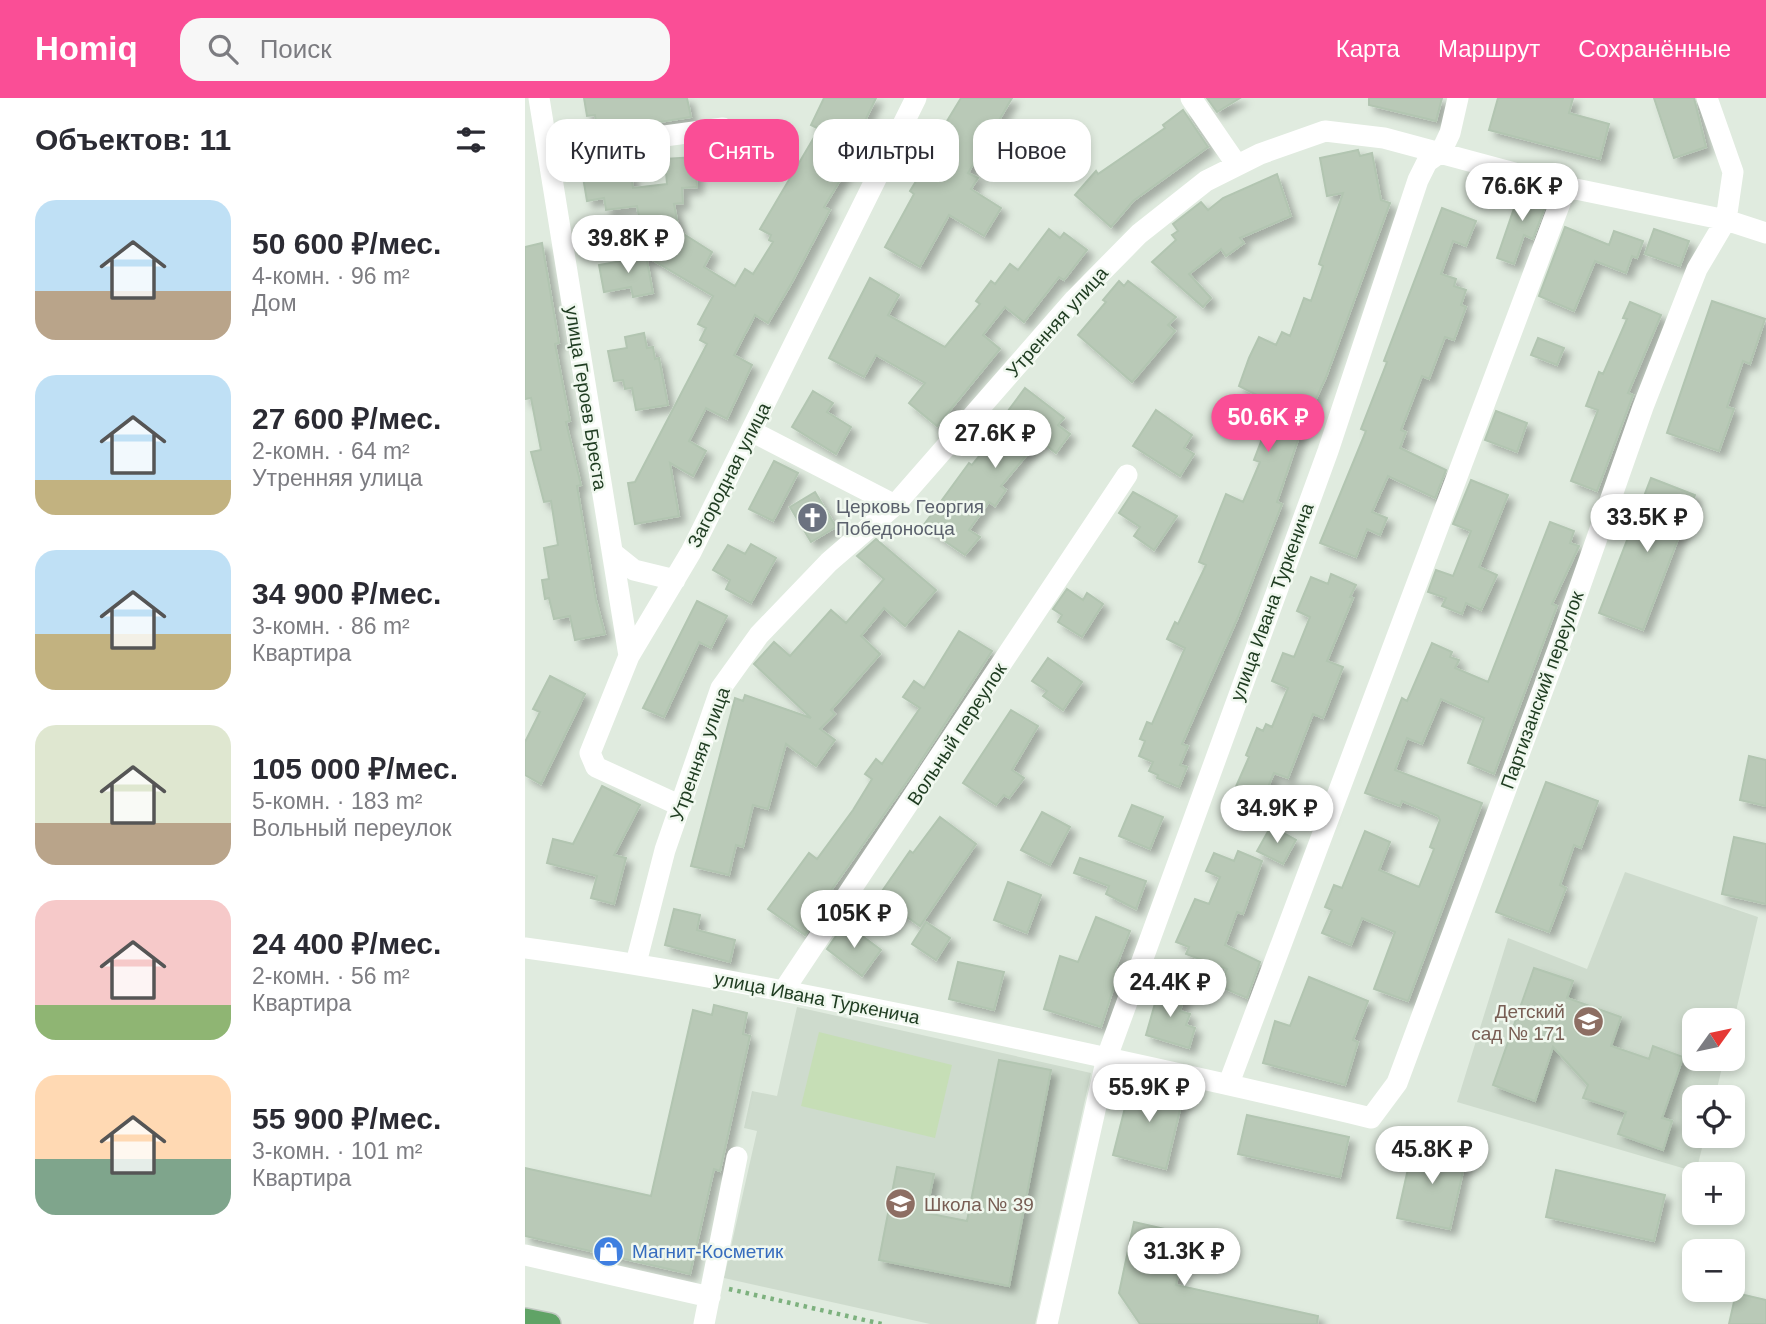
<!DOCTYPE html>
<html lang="ru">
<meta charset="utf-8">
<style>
:root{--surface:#fff;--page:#f7f7f7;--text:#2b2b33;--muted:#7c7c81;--accent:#fa4e96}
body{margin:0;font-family:Arial,sans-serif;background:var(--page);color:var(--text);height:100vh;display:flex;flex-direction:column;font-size:26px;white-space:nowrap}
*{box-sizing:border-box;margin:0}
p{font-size:23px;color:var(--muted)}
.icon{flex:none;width:38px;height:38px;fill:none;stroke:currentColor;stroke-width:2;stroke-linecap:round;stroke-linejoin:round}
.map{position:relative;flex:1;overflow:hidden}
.sheet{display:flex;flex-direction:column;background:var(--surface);width:525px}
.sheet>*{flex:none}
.hud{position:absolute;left:21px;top:21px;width:665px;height:63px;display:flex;gap:14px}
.needle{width:46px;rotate:57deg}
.buttons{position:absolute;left:1157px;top:910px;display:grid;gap:14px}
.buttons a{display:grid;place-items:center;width:63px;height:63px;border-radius:14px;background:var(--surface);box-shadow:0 4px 10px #0003;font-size:35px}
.price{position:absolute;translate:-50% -60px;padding:0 16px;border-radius:24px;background:#fff;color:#222;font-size:23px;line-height:46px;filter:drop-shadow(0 2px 4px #0008)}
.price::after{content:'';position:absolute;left:50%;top:42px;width:21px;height:16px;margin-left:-10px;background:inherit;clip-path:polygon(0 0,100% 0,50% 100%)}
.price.current{background:var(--accent);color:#fff}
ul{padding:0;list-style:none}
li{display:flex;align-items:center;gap:21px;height:175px;padding:0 35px}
li span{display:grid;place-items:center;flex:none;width:196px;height:140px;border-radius:21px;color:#555}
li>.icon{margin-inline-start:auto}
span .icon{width:84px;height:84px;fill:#fffc;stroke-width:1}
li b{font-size:30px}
h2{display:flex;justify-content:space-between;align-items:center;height:84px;padding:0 35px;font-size:30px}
.tag{padding:0 24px;border-radius:21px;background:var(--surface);box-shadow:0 4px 10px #0003;font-size:24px;line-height:63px}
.tag.current{background:var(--accent);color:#fff}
header{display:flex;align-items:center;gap:42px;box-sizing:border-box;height:98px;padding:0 35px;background:var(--accent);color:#fff}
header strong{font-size:33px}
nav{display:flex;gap:38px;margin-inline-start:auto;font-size:24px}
.search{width:490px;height:63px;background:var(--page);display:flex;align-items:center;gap:18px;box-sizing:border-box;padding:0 24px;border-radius:21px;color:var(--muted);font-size:26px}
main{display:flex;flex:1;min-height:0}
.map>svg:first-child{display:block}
</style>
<header>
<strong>Homiq</strong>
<div class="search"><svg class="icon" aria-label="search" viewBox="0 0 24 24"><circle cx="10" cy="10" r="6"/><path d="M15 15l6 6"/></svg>Поиск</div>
<nav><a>Карта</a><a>Маршрут</a><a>Сохранённые</a></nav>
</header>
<main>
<section class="sheet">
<h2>Объектов: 11<svg class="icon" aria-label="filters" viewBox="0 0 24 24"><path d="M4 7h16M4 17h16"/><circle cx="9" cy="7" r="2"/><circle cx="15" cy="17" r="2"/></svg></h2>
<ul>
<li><span style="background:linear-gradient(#bfe0f5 65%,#b9a48a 0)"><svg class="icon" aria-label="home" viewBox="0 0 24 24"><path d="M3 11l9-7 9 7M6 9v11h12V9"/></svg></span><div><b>50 600 ₽/мес.</b><p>4-комн. · 96 m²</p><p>Дом</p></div></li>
<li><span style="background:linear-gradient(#bfe0f5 75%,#c2b280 0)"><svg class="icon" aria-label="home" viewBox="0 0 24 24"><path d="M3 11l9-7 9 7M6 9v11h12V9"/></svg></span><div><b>27 600 ₽/мес.</b><p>2-комн. · 64 m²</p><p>Утренняя улица</p></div></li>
<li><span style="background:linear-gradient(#bfe0f5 60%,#c2b280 0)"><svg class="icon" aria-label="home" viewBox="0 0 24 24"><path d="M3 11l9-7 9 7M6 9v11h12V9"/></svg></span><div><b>34 900 ₽/мес.</b><p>3-комн. · 86 m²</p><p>Квартира</p></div></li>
<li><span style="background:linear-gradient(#dfe7d0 70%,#b9a48a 0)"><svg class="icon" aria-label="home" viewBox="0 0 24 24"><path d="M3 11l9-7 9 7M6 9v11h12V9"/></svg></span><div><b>105 000 ₽/мес.</b><p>5-комн. · 183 m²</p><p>Вольный переулок</p></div></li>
<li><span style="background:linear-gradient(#f6c9c9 75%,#8fb573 0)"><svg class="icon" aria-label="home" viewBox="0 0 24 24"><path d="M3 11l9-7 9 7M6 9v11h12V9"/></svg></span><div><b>24 400 ₽/мес.</b><p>2-комн. · 56 m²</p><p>Квартира</p></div></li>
<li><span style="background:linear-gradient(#ffd9b3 60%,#7fa58c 0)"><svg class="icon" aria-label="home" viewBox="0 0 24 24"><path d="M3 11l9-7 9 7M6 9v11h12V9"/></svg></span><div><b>55 900 ₽/мес.</b><p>3-комн. · 101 m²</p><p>Квартира</p></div></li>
</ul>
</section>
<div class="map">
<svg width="1241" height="1226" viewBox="0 0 1241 1226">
<defs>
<filter id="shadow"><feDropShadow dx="6" dy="6" stdDeviation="3.5" flood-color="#0004"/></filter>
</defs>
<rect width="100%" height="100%" fill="#e0ebdf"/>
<path fill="#cedbcd" d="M1100,774L1233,819L1208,926V922H1169V961H1199L1190,999H1169V1038H1180L1171,1074L932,1004L983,840L1062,871Z
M272,909L566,975L510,1226H405L199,1180L232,1033L219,1030L227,993L252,998Z"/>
<path fill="#c6deb6" d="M294,934L427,967L410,1040L276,1008Z"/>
<path fill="#b9c9b7" stroke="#b2c5b1" stroke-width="2" filter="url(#shadow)" d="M59,0H162L166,19L72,34L70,17L62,18Z
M299,0H351L318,69L322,71L299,109L305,112L266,186L243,225L230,217L209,257L227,267L202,321L181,310L164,343L181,353L168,378L145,365L154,418L110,426L103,385L110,384L182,246L175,242L181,230L173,226L188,198L121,158L112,108L81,112L79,100L62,103L57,73L80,70L82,79L106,75L108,90L142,86L140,61L170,59L172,89L157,90L158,105L149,106L154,133L187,154L179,169L210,188L220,171L228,176L248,144L244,142L246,137L235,131L294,31L286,27Z
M436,0H487L443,75L453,80L446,91L476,110L459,138L424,117L395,169L360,149L389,96L385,93L423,31L419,28Z
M682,0H715L692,14Z
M844,0H917L911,23L844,7Z
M973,0H1048L1044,15L1084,26L1075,61L964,32Z
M1129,0H1169L1181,49L1149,60Z
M658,12L683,49L608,103L586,129L550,97L571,73L573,76L640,30L638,27Z
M833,52L835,58L847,55L856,102L865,105L801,279L776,333L752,404L757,406L713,519L657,646L663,648L655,667L662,669L654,689L632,680L633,677L624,673L628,664L614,658L620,643L615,641L622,624L627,626L660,550L642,541L650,524L653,526L681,467L674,464L701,396L718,404L735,364L729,362L742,328L727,322L734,298L714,288L724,260L734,239L751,247L757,234L765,238L779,200L786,203L798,168L794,166L818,95L802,98L795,60Z
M752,76L766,118L715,140L719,145L701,158L696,151L664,176L686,200L678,209L627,164L651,142L647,137L653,133L648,126L676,104L683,112L698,100Z
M996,90L1024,98L1008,141L999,137L989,166L972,160Z
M917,110L951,123L941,148L928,143L916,176L931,181L929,188L941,192L936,207L941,209L929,242L920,239L904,281L897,278L876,332L881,334L875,350L921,372L910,400L863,378L847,414L862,420L855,437L842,431L831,459L795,445L841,333L836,331L862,264L859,263Z
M1040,129L1084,147L1089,133L1118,143L1112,160L1107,158L1101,175L1070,163L1049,213L1014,198Z
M524,131L535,140L539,135L562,152L539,182L534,179L499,224L480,209L458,237L475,251L412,328L384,305L400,285L351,257L339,279L304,260L345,180L374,197L363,217L420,249L455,206L451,203L466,183L470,186L485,166L493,172Z
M1129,131L1164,143L1155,168L1120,156Z
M17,145L34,245L30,246L45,323L41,324L56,387L52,388L71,502L80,536L50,542L45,518L29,521L24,500L20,501L17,482L24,481L19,450L33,447L26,403L19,404L6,354L16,352L6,300L0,301V149Z
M120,152L128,195L108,199L106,189L79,194L74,167L102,162L101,156Z
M594,183L599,188L603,183L651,219L643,227L650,233L607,284L553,237L581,204L578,202Z
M1187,203L1240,221L1225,266L1218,263L1202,309L1209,311L1194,353L1142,335Z
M1105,204L1136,217L1103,295L1108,297L1072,393L1046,383L1073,312L1061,308L1074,274L1078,276L1102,221L1098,220Z
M119,235L122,250L128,249L130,261L134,260L143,307L111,312L107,290L100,291L98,282L89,283L83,253L102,250L100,239Z
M1013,240L1039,250L1032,267L1006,257Z
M500,290L539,320L533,327L545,336L531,355L514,342L476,388L481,392L470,408L464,404L444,432L455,439L440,457L398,428L444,365L447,367L485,320L480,317Z
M288,293L308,305L302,314L326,329L311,356L267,329Z
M631,312L667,337L659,350L669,356L655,378L608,348Z
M971,313L1002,325L992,354L960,342Z
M249,363L273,375L248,423L224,411Z
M1126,380L1170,397L1118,532L1074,515Z
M946,382L983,397L954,469L972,477L956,512L941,505L937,516L917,508L921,500L903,494L911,472L928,478L946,433L928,426Z
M290,394L311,429L286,444L265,409Z
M608,394L652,418L629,452L609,438L615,429L594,415Z
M1025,424L1049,433L1045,445L1054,448L1027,506L1032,508L969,676L943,665L959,620L916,601L897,646L882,640L870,672L957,705L883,903L849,891L870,834L837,820L826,847L797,835L807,812L800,809L809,787L817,790L840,733L865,744L854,772L894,789L909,751L905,749L915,722L913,718L877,703L875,708L840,695L877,600L882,603L907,545L927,554L925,559L934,562L930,570L963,584Z
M351,441L411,492L380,528L359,510L336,538L355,556L306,612L310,616L295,631L310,642L291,668L261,646L243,711L228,707L218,749L211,747L204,777L166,768L210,600L218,603L220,597L286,620L229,566L249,544L265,558L306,512L321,525L359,481L332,458Z
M226,446L251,460L226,505L201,491L205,482L188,472L203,447L220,456Z
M806,476L831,487L825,499L828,500L802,563L818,569L798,620L788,616L763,680L749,675L729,721L702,709L724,659L721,657L732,630L738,633L741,626L747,629L763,590L747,583L758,555L769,559L785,519L772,513L786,479L803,486Z
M542,491L558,502L562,495L578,506L557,539L533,524L537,517L528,511Z
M172,503L202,518L186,550L174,544L139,619L118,610Z
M434,533L467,553L390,672L298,804L301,805L280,837L243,811L284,755L292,761L328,712L347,681L340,676L351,661L357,666L395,610L378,599L389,583L399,590Z
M523,560L557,584L538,612L518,598L522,593L507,583Z
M25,578L60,596L16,686L0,677V644L15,614L8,611Z
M486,612L513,628L487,672L499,680L484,700L479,697L471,707L438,685Z
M1224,658L1241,662V708L1215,702Z
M1021,684L1073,703L1056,750L1049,747L1035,787L1041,790L1024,834L971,814Z
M77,688L115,707L89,757L101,760L89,806L66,800L72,778L22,765L28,741L48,746Z
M607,707L638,719L625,751L594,738Z
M517,714L545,729L525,767L496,752Z
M415,719L451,746L395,828L353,799L385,753L388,755Z
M746,728L771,742L758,766L732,753Z
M1209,739L1241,746V806L1197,796Z
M713,753L737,763L718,816L712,814L700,847L735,864L722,900L694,888L702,871L661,856L664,849L651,844L670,801L684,806L695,779L681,773L689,755L709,763Z
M555,760L621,783L611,811L581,796L584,788L549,775Z
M483,784L516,797L502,835L469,822Z
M149,811L175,817L172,832L210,842L205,864L140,847Z
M571,819L605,833L589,874L593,876L576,929L519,911L535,858L553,864Z
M401,824L425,840L411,862L387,846Z
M320,825L356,852L337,878L302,851Z
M433,864L479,874L469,912L424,901Z
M1009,870L1048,883L1042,900L1096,919L1086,948L1124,961L1128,948L1158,959L1137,1020L1147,1023L1138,1052L1093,1036L1101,1014L1058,1000L1063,987L1028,949L1010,1003L968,987Z
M784,879L843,903L828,942L833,944L820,987L738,965L750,923L765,928Z
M635,888L661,895L655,913L665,916L661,927L670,930L664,950L621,937Z
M189,907L222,915L218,936L225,938L195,1073L189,1071L165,1176L0,1138V1070L126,1098L168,912L187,917Z
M474,962L526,972L484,1188L354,1162L372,1069L409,1076L401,1115L442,1123Z
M607,982L659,995L641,1071L588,1057Z
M722,1017L824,1039L815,1079L713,1056Z
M889,1044L942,1056L925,1131L872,1120Z
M1031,1072L1140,1097L1129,1143L1021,1119Z
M609,1124L662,1136L651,1187L793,1218L792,1226H615L594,1195Z
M1211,1195L1241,1202V1226H1204Z"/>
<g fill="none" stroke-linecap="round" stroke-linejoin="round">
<defs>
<path id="major" d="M0,1221L25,1226"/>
</defs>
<use href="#major" stroke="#c0c8c1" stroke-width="24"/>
<path stroke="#7db17e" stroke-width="4.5" stroke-dasharray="3.5 5" stroke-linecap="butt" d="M204,1191L357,1226"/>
<path stroke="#fff" stroke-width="21" d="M14,0L104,558
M666,0L712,67
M23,54L198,30
M226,333L370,407
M89,456L109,472L150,482
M156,708L71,669L65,655L104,558L166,454L391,0
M0,850C147,870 292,899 438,929C574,958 710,987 846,1020L872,985L1033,551L1118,309L1172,171L1201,122L1208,74L1182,0
M111,865L140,752L196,590L234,537L304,464L370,407L550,201L614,136L681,83L735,56L800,33L859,40L1041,89L1201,122L1241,135
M259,892L602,377
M704,985L1041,89
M0,1157L185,1199
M179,1226L212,1059
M522,1226L582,959L803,353L893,82L902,64L916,54L925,35L933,0"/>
<use href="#major" stroke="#60a366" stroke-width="21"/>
</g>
<defs>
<symbol id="church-disc" viewBox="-11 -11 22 22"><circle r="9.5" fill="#6b7280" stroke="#f0f8ef"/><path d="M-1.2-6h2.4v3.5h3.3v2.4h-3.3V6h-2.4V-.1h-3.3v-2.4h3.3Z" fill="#fff"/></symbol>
<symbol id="school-disc" viewBox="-11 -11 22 22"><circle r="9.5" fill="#8d6e63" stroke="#f0f8ef"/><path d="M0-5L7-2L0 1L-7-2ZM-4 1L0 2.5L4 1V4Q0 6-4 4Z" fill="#fff"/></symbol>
<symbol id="shop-disc" viewBox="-11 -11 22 22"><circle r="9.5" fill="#3f7fe0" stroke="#f0f8ef"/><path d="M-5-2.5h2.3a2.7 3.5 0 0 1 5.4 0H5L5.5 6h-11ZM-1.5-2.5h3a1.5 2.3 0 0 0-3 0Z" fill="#fff"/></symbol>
</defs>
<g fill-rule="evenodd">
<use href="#church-disc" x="270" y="402" width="35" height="35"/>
<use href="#school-disc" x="1046" y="906" width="35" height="35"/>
<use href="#school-disc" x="358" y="1088" width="35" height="35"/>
<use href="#shop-disc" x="66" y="1136" width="35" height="35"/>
</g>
<g text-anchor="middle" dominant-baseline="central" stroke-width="5" stroke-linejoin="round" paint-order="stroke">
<g font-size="19" fill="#1f3c21" stroke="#f0f8ef">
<text transform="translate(532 224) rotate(-48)">Утренняя улица</text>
<text transform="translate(61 300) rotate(81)">улица Героев Бреста</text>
<text transform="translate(204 377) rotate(-63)">Загородная улица</text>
<text transform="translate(747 504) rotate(-70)">улица Ивана Туркенича</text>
<text transform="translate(1017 592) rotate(-70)">Партизанский переулок</text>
<text transform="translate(432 636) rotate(-57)">Вольный переулок</text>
<text transform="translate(175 656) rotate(-70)">Утренняя улица</text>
<text transform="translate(292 900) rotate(11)">улица Ивана Туркенича</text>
</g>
<g font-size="19" fill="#5b616d" stroke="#f0f8ef" text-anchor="start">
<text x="311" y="408">Церковь Георгия<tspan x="311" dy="22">Победоносца</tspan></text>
</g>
<g font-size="19" fill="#785e54" stroke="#f0f8ef" text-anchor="end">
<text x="1040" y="913">Детский<tspan x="1040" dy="22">сад № 171</tspan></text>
<text x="399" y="1106" text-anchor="start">Школа № 39</text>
</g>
<g font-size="19" fill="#366cbe" stroke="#f0f8ef" text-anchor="start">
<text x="107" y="1153">Магнит-Косметик</text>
</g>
</g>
</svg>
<div class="buttons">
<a><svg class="needle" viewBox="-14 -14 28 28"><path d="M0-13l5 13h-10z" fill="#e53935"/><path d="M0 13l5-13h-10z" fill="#7c7c81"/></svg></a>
<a><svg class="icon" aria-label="locate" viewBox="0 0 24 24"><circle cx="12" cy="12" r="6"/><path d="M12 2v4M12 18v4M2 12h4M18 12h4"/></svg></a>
<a>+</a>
<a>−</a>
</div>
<b class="price" style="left:997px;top:125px">76.6K ₽</b>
<b class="price" style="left:103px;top:177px">39.8K ₽</b>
<b class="price current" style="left:743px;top:356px">50.6K ₽</b>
<b class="price" style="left:470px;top:372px">27.6K ₽</b>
<b class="price" style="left:1122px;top:456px">33.5K ₽</b>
<b class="price" style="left:752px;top:747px">34.9K ₽</b>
<b class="price" style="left:329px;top:852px">105K ₽</b>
<b class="price" style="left:645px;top:921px">24.4K ₽</b>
<b class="price" style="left:624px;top:1026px">55.9K ₽</b>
<b class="price" style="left:907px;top:1088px">45.8K ₽</b>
<b class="price" style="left:659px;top:1190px">31.3K ₽</b>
<div class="hud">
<a class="tag">Купить</a>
<a class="tag current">Снять</a>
<a class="tag">Фильтры</a>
<a class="tag">Новое</a>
</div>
</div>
</main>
